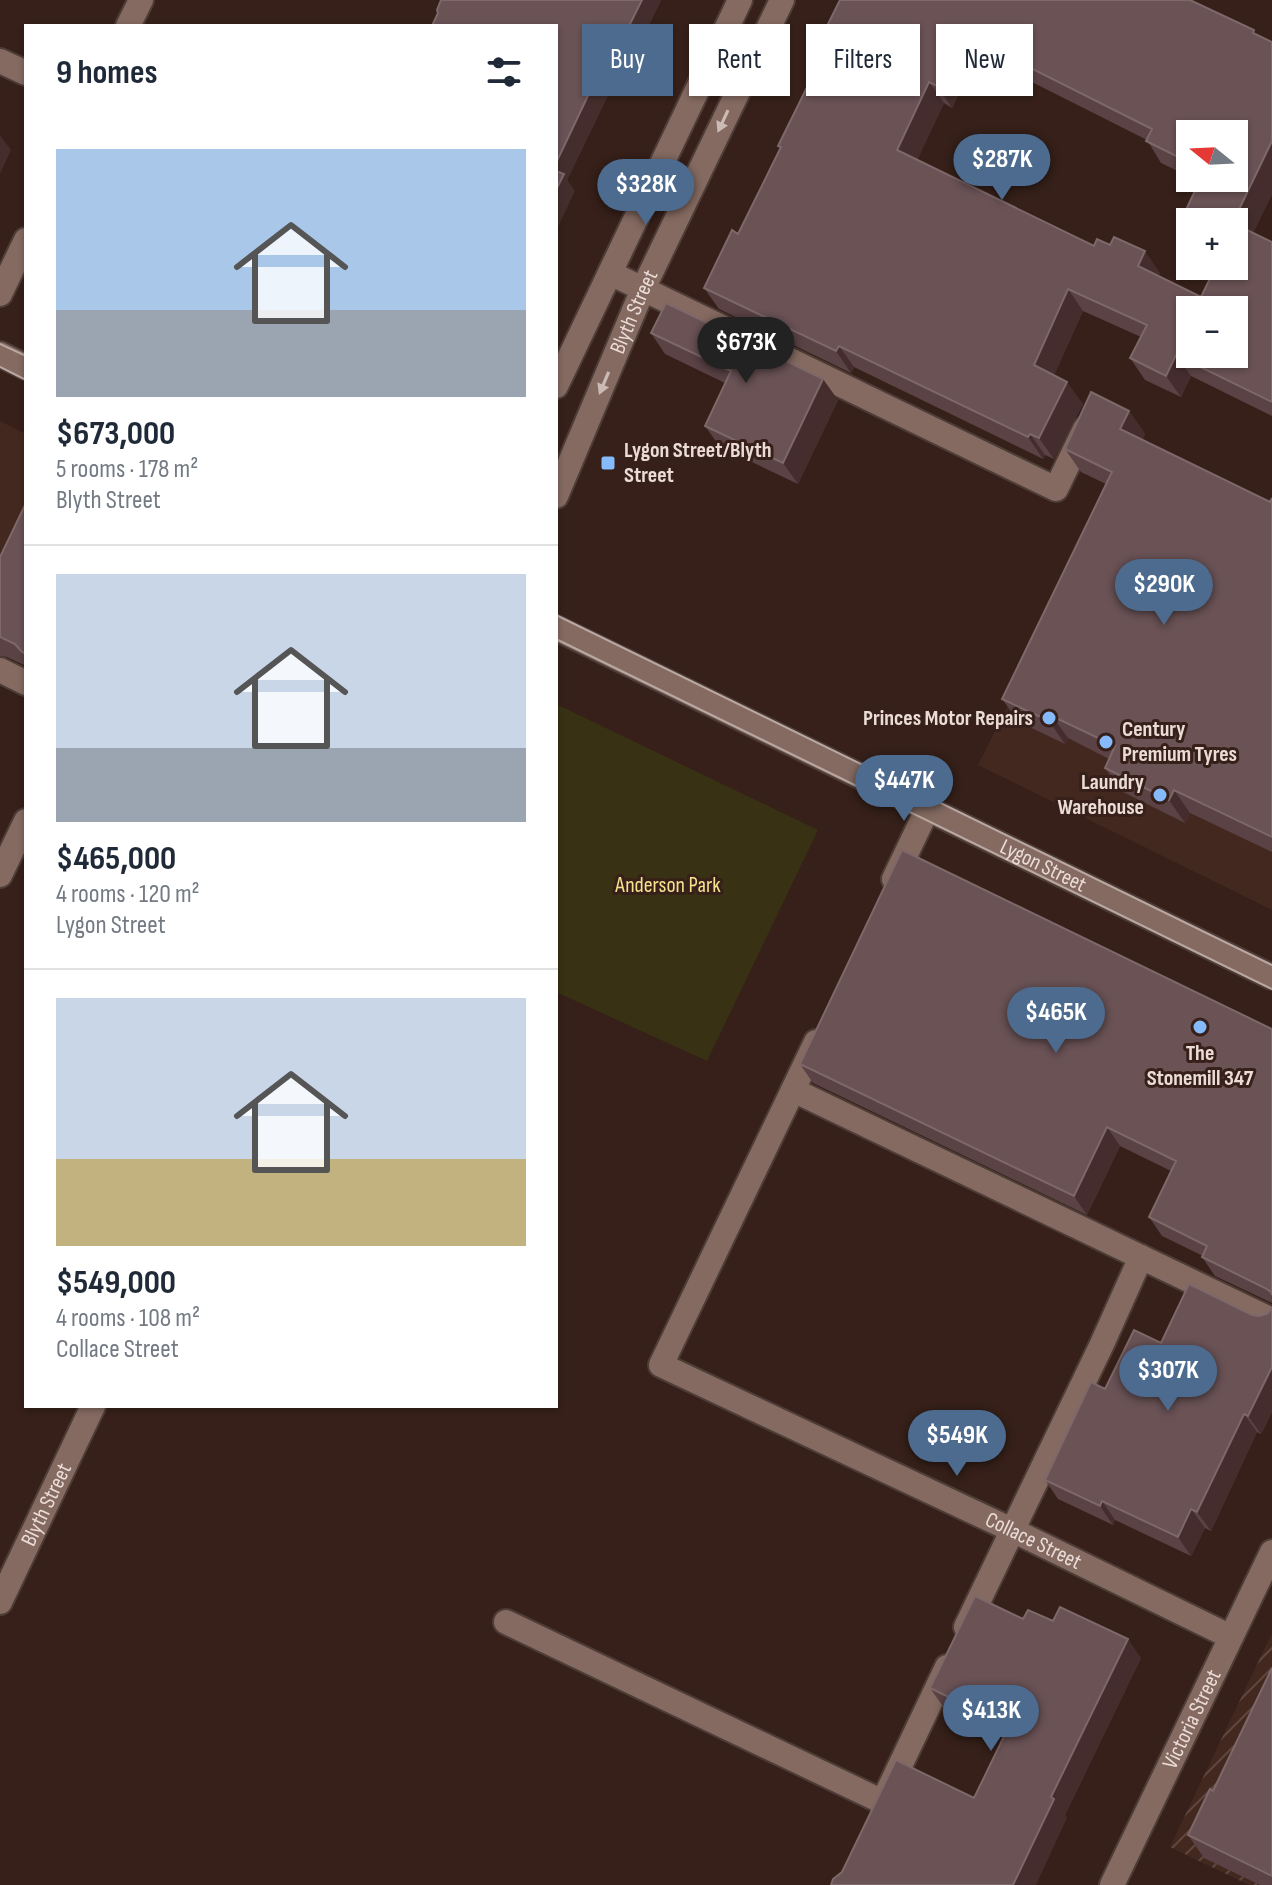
<!DOCTYPE html>
<meta charset="utf-8">
<style>
:root{--surface:#fff;--page:#f6f6f7;--text:#1f2937;--muted:#747a83;--line:#e0e1e3;--accent:#4d6b8f}
body{margin:0;font-family:"Sofia Sans Condensed",sans-serif;background:var(--page);color:var(--text);height:100vh;display:flex;flex-direction:column;font-size:30px;white-space:nowrap}
*{box-sizing:border-box;margin:0}
p{font-size:26px;color:var(--muted)}
.icon{flex:none;width:44px;height:44px;fill:none;stroke:currentColor;stroke-width:2;stroke-linecap:round;stroke-linejoin:round}
.map{position:relative;flex:1;overflow:hidden}
.panel{position:absolute;left:24px;top:24px;width:534px;height:1384px;display:flex;flex-direction:column;background:var(--surface);border-radius:0px;box-shadow:0 2px 6px #0004}
.panel>*{flex:none}
.banner{position:absolute;left:582px;top:24px;width:570px;height:72px;display:flex;gap:16px}
.needle{width:52px;rotate:288deg}
.fabs{position:absolute;left:1176px;top:120px;display:grid;gap:16px}
.fabs a{display:grid;place-items:center;width:72px;height:72px;border-radius:0px;background:var(--surface);box-shadow:0 2px 6px #0004;font-size:40px}
.price{position:absolute;translate:-50% -68px;padding:0 18px;border-radius:28px;background:var(--accent);color:#fff;font-size:26px;line-height:52px;filter:drop-shadow(0 2px 4px #0008)}
.price::after{content:'';position:absolute;left:50%;top:48px;width:24px;height:18px;margin-left:-12px;background:inherit;clip-path:polygon(0 0,100% 0,50% 100%)}
.price.active{background:#222;color:#fff}
ul{padding:0;list-style:none}
li{display:grid;align-content:center;gap:16px;height:424px;padding:0 32px}
li+li{border-top:2px solid var(--line)}
li span{display:grid;place-items:center;height:248px;border-radius:0px;color:#555}
li>.icon{margin-inline-start:auto}
span .icon{width:144px;height:144px;fill:#fffc;stroke-width:1}
li b{font-size:34px}
h2{display:flex;justify-content:space-between;align-items:center;height:96px;padding:0 32px;font-size:34px}
.tag{padding:0 28px;border-radius:0px;background:var(--surface);box-shadow:0 2px 6px #0004;font-size:28px;line-height:72px}
.tag.active{background:var(--accent);color:#fff}
.map>svg:first-child{display:block}
</style>
<div class="map">
<svg width="1272" height="1885" viewBox="0 0 1272 1885">
<defs>
<pattern id="industrial-furrows" width="10" height="10" patternUnits="userSpaceOnUse" patternTransform="scale(2)"><rect width="10" height="10" fill="#43281f"/><path d="M-1 1l2-2M0 10L10 0M9 11l2-2" fill="none" stroke="#5e473f"/></pattern>
</defs>
<rect width="100%" height="100%" fill="#362019"/>
<path fill="#43281f" d="M0,421L26,434V660L0,647Z
M1115,488L1272,564V910L978,765Z"/>
<path fill="url(#industrial-furrows)" d="M1272,1633V1885H1249L1170,1847Z"/>
<path fill="#383114" d="M556,704L818,830L707,1061L556,992Z"/>
<g fill="none" stroke-linecap="round" stroke-linejoin="round">
<defs>
<g id="minor">
<path d="M128,26L141,0"/>
<path d="M0,61L26,73"/>
<path d="M610,273L1056,489L1085,429"/>
<path d="M0,294L26,240"/>
<path d="M0,354L26,367"/>
<path d="M556,386L740,0"/>
<path id="s1" d="M556,496L643,289L782,0"/>
<path id="s2" d="M556,628L1272,977"/>
<path d="M0,670L26,683"/>
<path d="M0,875L26,821"/>
<path d="M894,879L928,808"/>
<path id="s3" d="M816,1042L661,1365L1012,1530L1231,1637"/>
<path d="M793,1090L1272,1320"/>
<path id="s4" d="M0,1602L93,1406"/>
<path d="M506,1622L883,1802"/>
<path d="M966,1627L1102,1344L1141,1257"/>
<path d="M887,1793L947,1667"/>
<path id="s5" d="M1112,1885L1272,1552"/>
</g>
</defs>
<use href="#minor" stroke="#4e3c37" stroke-width="28"/>
<use href="#minor" stroke="#846a61" stroke-width="24"/>
<path stroke="#b9a8a2" stroke-width="2" d="M0,344L26,356
M0,367L26,380
M556,615L1272,965
M556,639L1272,989"/>
</g>
<path fill="#5a4245" fill-rule="evenodd" d="M661,0L632,60L626,58L567,180L575,191L438,13Z
M826,28L1257,35L1272,42V194L1253,233L1272,242V416L1191,376L1181,397L1145,380L1130,358L1141,337L1083,311L1054,375L1083,404L1054,459L1045,455L1043,459L854,367L851,373L719,309L704,288L738,234L780,149L778,146L817,68L814,63L829,32ZM978,55L1147,140L1161,163L1190,177V134L1234,178H1192L1199,182L1184,214L1190,223V222H1234V266L1201,297L1158,276L1160,273L1094,246L917,160L944,103L952,108Z
M651,333L838,400L798,484L720,447L705,426L725,383L665,354Z
M1129,411L1145,434L1142,440L1270,502L1272,498V852L1190,813L1185,823L1121,791L1105,768L1109,759L1068,738L1065,744L1019,722L1002,699L1106,484L1081,472L1065,449Z
M26,503V666L7,657L0,656V557Z
M1272,1029V1303L1215,1276L1202,1257L1203,1256L1162,1236L1149,1217L1171,1171L1120,1146L1087,1215L813,1083L800,1064Z
M1105,1389L1272,1412L1261,1434L1257,1432L1211,1531L1205,1528L1191,1556L1115,1520L1113,1525L1058,1499L1045,1480Z
M1023,1619L1053,1621L1141,1658L1065,1815L1067,1818L974,1798L1004,1737L944,1708L930,1688Z
M1272,1668V1885H1260L1204,1858L1188,1835L1213,1791Z"/>
<path fill="#452d2d" d="M642,0H661L632,60L620,44Z
M963,34L978,55L952,108L937,86Z
M614,41L626,58L567,180L575,191L556,231V163Z
M929,82L944,103L912,172L897,150Z
M0,135L11,150L0,174Z
M1272,141V194L1242,256L1234,245V222H1233Z
M1145,251L1160,273L1153,288L1138,266Z
M1068,289L1083,311L1049,387L1034,365Z
M839,346L854,367L851,373L836,351Z
M1176,355L1191,376L1181,397L1166,376Z
M823,379L838,400L798,484L783,463Z
M1067,382L1083,404L1054,459L1039,438Z
M1129,411L1145,434L1136,452L1120,429Z
M1030,434L1045,455L1043,459L1028,437Z
M1052,716L1068,738L1065,744L1049,721Z
M1174,790L1190,813L1185,823L1169,800Z
M1107,1127L1120,1146L1087,1215L1074,1196Z
M1272,1367V1412L1261,1434L1248,1416Z
M1244,1414L1257,1432L1211,1531L1197,1512Z
M1102,1501L1115,1520L1113,1525L1100,1506Z
M1191,1509L1205,1528L1191,1556L1178,1537Z
M1128,1639L1141,1658L1065,1815L1067,1818L1036,1885H1013L1051,1797Z"/>
<path fill="#6a5255" stroke="#7e6869" stroke-width="2" fill-rule="evenodd" d="M441,0H642L620,44L614,41L556,163V26H432L438,13L437,10Z
M840,0H1190L1254,30L1253,33L1272,42V141L1233,222H1200L1184,214L1201,178H1234V134H1190V163L1146,141L1152,129L963,34L937,86L929,82L897,150L1094,246L1097,239L1110,245L1114,237L1145,251L1138,266L1201,297L1216,266H1234V231L1237,225L1272,242V402L1176,355L1166,376L1130,358L1147,325L1068,289L1034,365L1067,382L1039,438L1030,434L1028,437L839,346L836,351L704,288L732,230L738,234L781,147L778,146L818,65L814,63L830,30L826,28ZM1190,310H1234V354H1190Z
M556,171L564,174L556,190Z
M666,303L823,379L783,463L705,426L731,371L651,333Z
M1091,392L1129,411L1120,429L1270,502L1272,498V837L1174,790L1169,800L1105,768L1115,746L1052,716L1049,721L1002,699L1112,472L1065,449Z
M26,503V654L22,652L15,644L0,637V557Z
M902,850L1272,1029V1295L1271,1292L1265,1288L1202,1257L1207,1246L1149,1217L1176,1161L1107,1127L1074,1196L800,1064Z
M1189,1284L1252,1315L1259,1316L1267,1314L1272,1308V1367L1248,1416L1244,1414L1197,1512L1191,1509L1178,1537L1102,1501L1100,1506L1045,1480L1091,1382L1105,1389L1134,1330L1161,1343Z
M975,1596L1023,1619L1028,1610L1053,1621L1060,1607L1128,1639L1051,1797L1054,1799L1013,1885H831L833,1879L842,1872L896,1760L974,1798L1009,1726L930,1688Z
M1272,1668V1876L1188,1835L1210,1789L1213,1791Z"/>
<defs><path id="oneway-solid" d="M-6-.8H1V-3.2L6.5 0L1 3.2V.8H-6Z" transform="scale(2)"/></defs>
<g fill="#ccbab4">
<use href="#oneway-solid" transform="translate(723 121) rotate(115)"/>
<use href="#oneway-solid" transform="translate(604 383) rotate(113)"/>
</g>
<g fill="#86bbfb" stroke="#362019" stroke-width="3">
<rect x="600" y="455" width="16" height="16" rx="4"/>
<circle cx="1049" cy="718" r="8"/>
<circle cx="1106" cy="742" r="8"/>
<circle cx="1160" cy="795" r="8"/>
<circle cx="1200" cy="1027" r="8"/>
</g>
<g text-anchor="middle" dominant-baseline="central" stroke-width="6" stroke-linejoin="round" paint-order="stroke">
<g font-size="22" fill="#ebdcd7" stroke="#362019">
<text stroke="none"><textPath href="#s1" startOffset="200">Blyth Street</textPath></text>
<text stroke="none"><textPath href="#s2" startOffset="542">Lygon Street</textPath></text>
<text stroke="none"><textPath href="#s4" startOffset="108">Blyth Street</textPath></text>
<text stroke="none"><textPath href="#s3" startOffset="770">Collace Street</textPath></text>
<text stroke="none"><textPath href="#s5" startOffset="184">Victoria Street</textPath></text>
</g>
<g font-size="22" font-weight="bold" fill="#ebdcd7" stroke="#362019" text-anchor="start">
<text x="624" y="450">Lygon Street/Blyth<tspan x="624" dy="25">Street</tspan></text>
<text x="1033" y="718" text-anchor="end">Princes Motor Repairs</text>
<text x="1122" y="729">Century<tspan x="1122" dy="25">Premium Tyres</tspan></text>
<text x="1144" y="782" text-anchor="end">Laundry<tspan x="1144" dy="25">Warehouse</tspan></text>
<text x="1200" y="1053" text-anchor="middle">The<tspan x="1200" dy="25">Stonemill 347</tspan></text>
</g>
<g font-size="22" fill="#f5e18f" stroke="#362019">
<text x="668" y="885">Anderson Park</text>
</g>
</g>
</svg>
<div class="fabs">
<a><svg class="needle" viewBox="-14 -14 28 28"><path d="M0-13l5 13h-10z" fill="#e53935"/><path d="M0 13l5-13h-10z" fill="#747a83"/></svg></a>
<a>+</a>
<a>−</a>
</div>
<b class="price" style="left:1002px;top:202px">$287K</b>
<b class="price" style="left:646px;top:227px">$328K</b>
<b class="price active" style="left:746px;top:385px">$673K</b>
<b class="price" style="left:1164px;top:627px">$290K</b>
<b class="price" style="left:904px;top:823px">$447K</b>
<b class="price" style="left:1056px;top:1055px">$465K</b>
<b class="price" style="left:1168px;top:1413px">$307K</b>
<b class="price" style="left:957px;top:1478px">$549K</b>
<b class="price" style="left:991px;top:1753px">$413K</b>
<div class="banner">
<a class="tag active">Buy</a>
<a class="tag">Rent</a>
<a class="tag">Filters</a>
<a class="tag">New</a>
</div>
<section class="panel">
<h2>9 homes<svg class="icon" aria-label="filters" viewBox="0 0 24 24"><path d="M4 7h16M4 17h16"/><circle cx="9" cy="7" r="2"/><circle cx="15" cy="17" r="2"/></svg></h2>
<ul>
<li><span style="background:linear-gradient(#a9c7e8 65%,#9aa5b1 0)"><svg class="icon" aria-label="home" viewBox="0 0 24 24"><path d="M3 11l9-7 9 7M6 9v11h12V9"/></svg></span><div><b>$673,000</b><p>5 rooms · 178 m²</p><p>Blyth Street</p></div></li>
<li><span style="background:linear-gradient(#c9d6e8 70%,#9aa5b1 0)"><svg class="icon" aria-label="home" viewBox="0 0 24 24"><path d="M3 11l9-7 9 7M6 9v11h12V9"/></svg></span><div><b>$465,000</b><p>4 rooms · 120 m²</p><p>Lygon Street</p></div></li>
<li><span style="background:linear-gradient(#c9d6e8 65%,#c2b280 0)"><svg class="icon" aria-label="home" viewBox="0 0 24 24"><path d="M3 11l9-7 9 7M6 9v11h12V9"/></svg></span><div><b>$549,000</b><p>4 rooms · 108 m²</p><p>Collace Street</p></div></li>
</ul>
</section>
</div>
